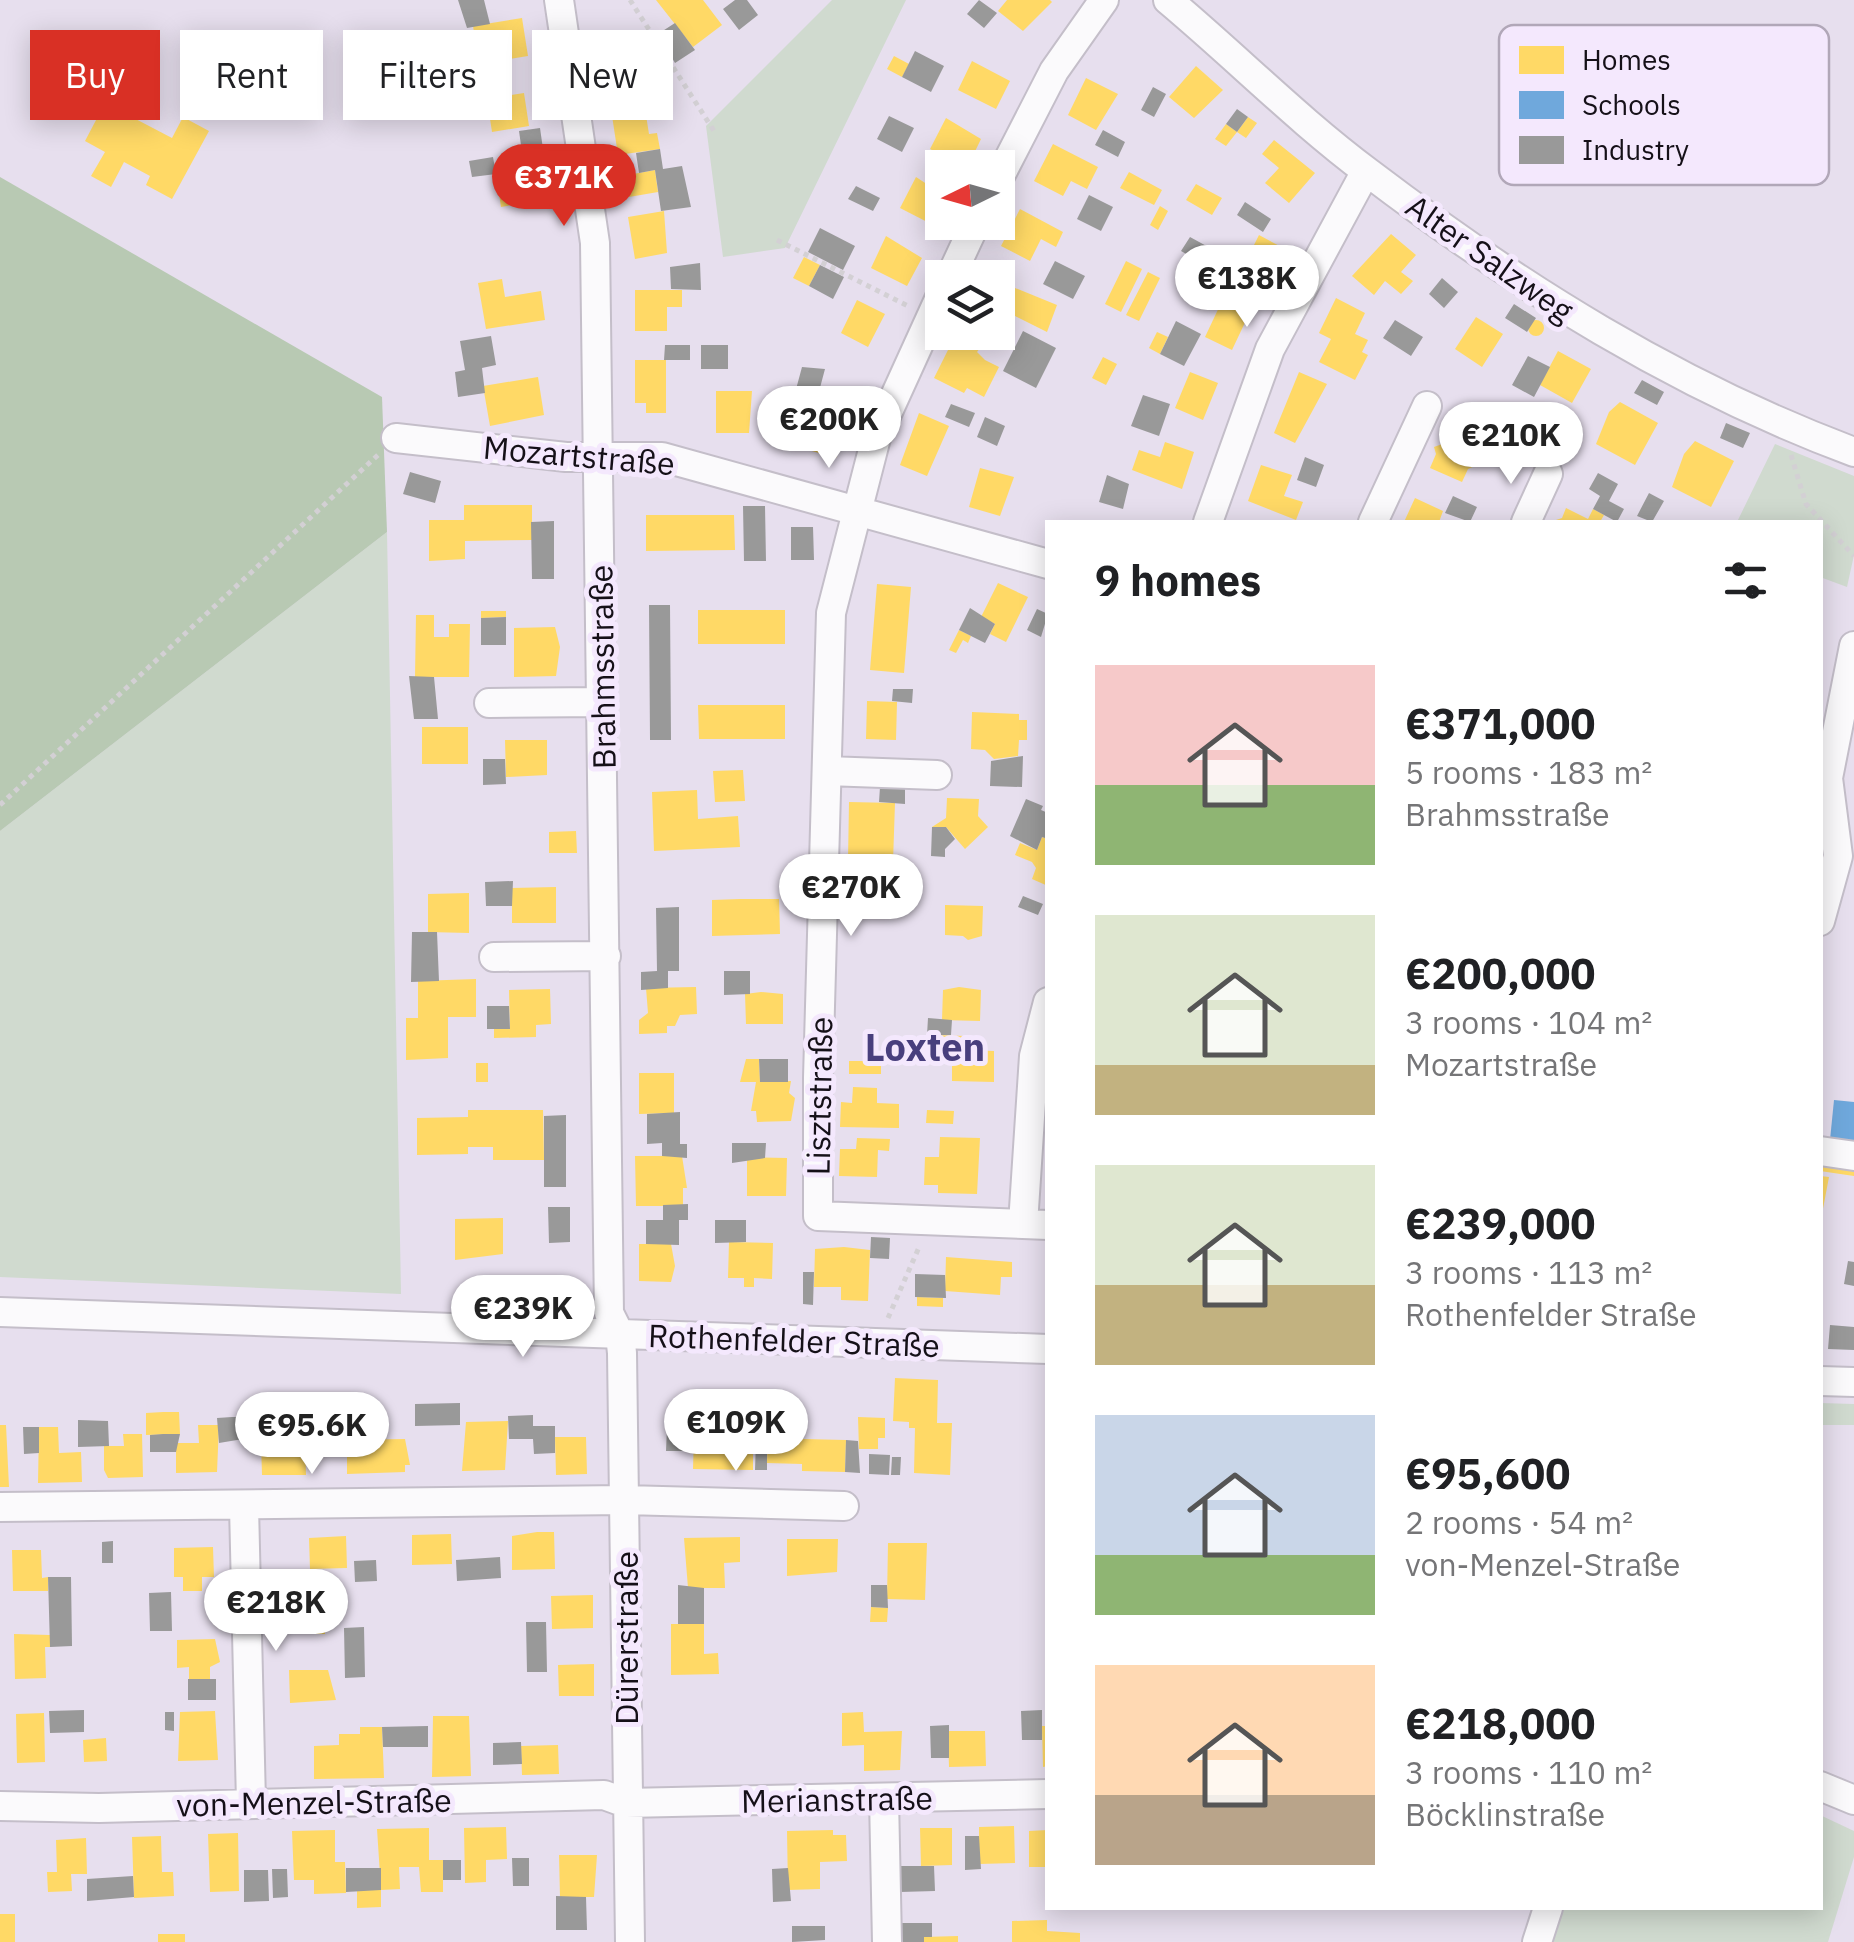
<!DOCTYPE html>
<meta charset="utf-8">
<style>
:root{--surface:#fff;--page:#f6f6f6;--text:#202124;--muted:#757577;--accent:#d93025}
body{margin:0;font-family:"IBM Plex Sans",sans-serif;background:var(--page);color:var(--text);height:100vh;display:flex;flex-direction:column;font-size:38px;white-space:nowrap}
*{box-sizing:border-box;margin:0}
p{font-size:32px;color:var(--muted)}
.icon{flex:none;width:55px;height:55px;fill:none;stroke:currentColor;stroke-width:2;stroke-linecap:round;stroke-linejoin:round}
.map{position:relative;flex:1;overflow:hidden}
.side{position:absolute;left:1045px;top:520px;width:778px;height:1390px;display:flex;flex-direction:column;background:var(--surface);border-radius:0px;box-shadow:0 5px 25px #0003}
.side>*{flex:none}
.guide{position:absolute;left:30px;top:30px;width:865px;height:90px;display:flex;gap:20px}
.needle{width:65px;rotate:265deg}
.fabs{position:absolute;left:925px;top:150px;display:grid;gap:20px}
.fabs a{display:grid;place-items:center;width:90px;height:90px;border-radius:0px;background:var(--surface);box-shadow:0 5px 25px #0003;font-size:50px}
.price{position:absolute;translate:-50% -85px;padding:0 22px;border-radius:35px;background:#fff;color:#222;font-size:32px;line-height:65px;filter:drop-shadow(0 2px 5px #0008)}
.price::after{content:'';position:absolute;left:50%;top:60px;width:30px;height:22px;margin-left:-15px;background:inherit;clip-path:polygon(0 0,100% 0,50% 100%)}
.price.on{background:var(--accent);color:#fff}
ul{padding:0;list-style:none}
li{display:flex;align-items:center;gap:30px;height:250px;padding:0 50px}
li span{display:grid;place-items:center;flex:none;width:280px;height:200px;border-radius:0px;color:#555}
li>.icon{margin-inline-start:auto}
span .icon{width:120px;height:120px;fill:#fffc;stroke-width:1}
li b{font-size:42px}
h2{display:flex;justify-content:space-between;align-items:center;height:120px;padding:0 50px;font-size:42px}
.pill{padding:0 35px;border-radius:0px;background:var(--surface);box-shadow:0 5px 25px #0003;font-size:35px;line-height:90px}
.pill.on{background:var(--accent);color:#fff}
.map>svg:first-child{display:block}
</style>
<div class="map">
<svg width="1854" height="1942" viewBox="0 0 1854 1942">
<rect width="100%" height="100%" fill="#e7dfee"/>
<path fill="#d0dacf" d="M832,0H906L785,248L723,257L706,126Z
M1775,444L1854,476V555L1847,587L1820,577V522H1737Z
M387,532L401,1294L0,1277V831Z
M1820,1403L1854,1404V1425H1820Z
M1820,1815L1854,1831V1857L1828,1942H1553L1564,1908H1820Z"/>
<path fill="#b8c9b3" d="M0,177L382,397L387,532L0,831Z"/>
<path fill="#ffd966" d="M656,0H703L722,25L693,47Z
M1007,0H1050L1052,2L1023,31L998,11Z
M522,18L528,56L479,64L473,26Z
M894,56L909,64L902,77L887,69Z
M972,61L1010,81L996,109L958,90Z
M1196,66L1223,90L1194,118L1169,97Z
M640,78L649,134L657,133L660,149L618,155L607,83Z
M1086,78L1118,94L1096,130L1068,115Z
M524,93L529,126L492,132L487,99Z
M105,103L172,138L183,117L209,131L172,199L146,185L150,176L124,162L111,187L91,176L105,152L85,141Z
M1248,117L1257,123L1246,138L1237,132Z
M946,118L981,139L967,168L930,149Z
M1226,124L1237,132L1226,146L1215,139Z
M1274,140L1315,173L1289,203L1265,183L1279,168L1262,154Z
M1053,144L1098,167L1087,189L1071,181L1063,196L1034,181Z
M541,166L546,199L501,207L496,174Z
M655,170L658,192L629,197L633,174Z
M1129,172L1162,190L1154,205L1120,188Z
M916,177L942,194V216L937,227L900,208Z
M1196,184L1222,198L1212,215L1186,200Z
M1160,206L1168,211L1158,230L1150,225Z
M1020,209L1063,232L1056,247L1041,239L1030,261L1001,246Z
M664,211L667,253L635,259L628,217Z
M1391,234L1416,255L1401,272L1413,281L1401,294L1385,281L1374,295L1352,276Z
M1259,235L1287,250L1267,285L1228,258L1235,245L1250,253Z
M886,236L922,258L907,286L871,268Z
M804,257L820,265L809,286L793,278Z
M1126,261L1142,269L1121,312L1105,304Z
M1198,264L1224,279L1221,284L1195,270Z
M1148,272L1160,278L1139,321L1126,315Z
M502,279L505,297L541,291L545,320L486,329L478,283Z
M998,281L1057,305L1047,332L1005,311L998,326Z
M635,290H682V307H667V331H635Z
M1336,298L1365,313L1355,334L1368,340L1362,352L1368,355L1355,380L1319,362L1331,339L1319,333Z
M857,300L885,314L868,347L841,333Z
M1222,301L1249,314L1232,350L1205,337Z
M1476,317L1503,334L1482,367L1455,349Z
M1528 328a8 8 0 1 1 16 0a8 8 0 1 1-16 0Z
M1157,332L1168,337L1160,354L1149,348Z
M961,339L980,348L977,352L985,360L999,367L984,397L967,388L964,393L934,378L953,340L959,343Z
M1558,351L1591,369L1572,403L1540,385Z
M1103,357L1117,364L1106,385L1092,378Z
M635,360H666V413H646V403H635Z
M1190,372L1218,383L1203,420L1175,408Z
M1299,372L1327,384L1295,443L1274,433Z
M538,377L544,415L490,426L483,386Z
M716,391H752L749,433H716Z
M1620,402L1658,423L1635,465L1596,444L1609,412Z
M816,409L851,419L836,458L805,449Z
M919,413L949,426L927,476L900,465Z
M1451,431L1476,443L1471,455L1475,466L1468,469L1462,482L1430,468L1436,454L1434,447L1445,443Z
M1695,441L1734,461L1711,507L1672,487L1684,454Z
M1165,442L1194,452L1182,489L1132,470L1139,450L1160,457Z
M1261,465L1292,475L1284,496L1303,502L1296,520L1248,501Z
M980,468L1014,477L1000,516L969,507Z
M1415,498L1443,511L1439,522H1404Z
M464,505H532V540L465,541V559L429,561V520H464Z
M1566,508L1588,519L1593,509L1604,515L1600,522H1550L1562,518Z
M646,515H734L735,550L646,551Z
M998,583L1028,597L1006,642L990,634L995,624L981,617Z
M877,584L911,587L904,673L870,670Z
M698,610H785V644H698Z
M481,611H506V617L481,618Z
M416,615H434V637H449V624H470L469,677H415Z
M555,627L560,647L556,676L514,677V628Z
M959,630L971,636L968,643L963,640L956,653L949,650Z
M867,701L897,702L896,740L866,739Z
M698,705H785V739H699Z
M972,712L1019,714V720H1027V740H1019L1018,756L994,759L985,750L971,749Z
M422,727H468V764H422Z
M505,740H547V775L506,777Z
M743,770L745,801L715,802L713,771Z
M697,790L698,819L738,816L740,847L654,851L652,792Z
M947,798L979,799L978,816L988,827L965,849L946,827H932L946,818Z
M849,802L895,803L893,862L848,860Z
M576,831L577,853H549V832Z
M1042,837L1048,839V886L1032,879L1036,868L1032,862L1015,855L1020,843L1037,850Z
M556,887V923H512V888Z
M469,893V933L428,932V894Z
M740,899H779L780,934L712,936V900Z
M945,905L983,906L982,936L968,940L963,936L945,935Z
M476,979V1017H448V1058L406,1060V1018H418V981Z
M696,987L697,1014L680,1015L675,1026H667V1033L639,1034V1020L648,1013L646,988Z
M959,987L981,990L980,1021L942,1020L943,990Z
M550,989L551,1024L536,1025V1037L494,1038V1029H510L509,990Z
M761,992L783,994V1024H746L745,994Z
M934,1035L965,1036V1050L994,1051V1082L952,1081V1050L933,1049Z
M746,1059H759L760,1082L791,1081L789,1093L795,1098L791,1121L757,1122L756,1111H751L756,1082H740Z
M849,1061H881V1074H849Z
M476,1063H488V1082H476Z
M639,1073H674V1113L639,1114Z
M853,1087L877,1088V1103L899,1104V1128L840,1127L841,1102L852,1103Z
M468,1110H543L544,1160H493V1147H468V1154L417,1155V1118L468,1117Z
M927,1110L954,1111L953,1124L926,1123Z
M940,1137L980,1138L977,1194L938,1193V1185H924L925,1157H939Z
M857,1138L890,1139L889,1151L878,1150L877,1177L839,1176L840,1149H856Z
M635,1156H682L687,1188H683V1206H636Z
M747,1157L787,1158L786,1196H747Z
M1820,1161L1854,1165V1176L1820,1171Z
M1820,1176L1829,1177L1822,1214H1820Z
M503,1218V1254L455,1260V1219Z
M729,1242L773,1243L772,1279L754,1278V1287H744V1278H728Z
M639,1244H671L675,1266L671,1282L639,1281Z
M844,1247L870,1250L868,1301L841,1300V1287H814L815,1249Z
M946,1257L1012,1262V1277H1001L1000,1295L945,1291Z
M917,1297L943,1298V1307L917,1306Z
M895,1378L938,1380L937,1423H952L950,1475L914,1473L915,1428H909V1422L893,1421Z
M324,1405H354L355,1415H324Z
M163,1412H179L180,1434L146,1435V1413Z
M313,1412L315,1443H305L306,1475H262L261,1442H283L285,1413Z
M858,1417L885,1418V1438H878V1449H859Z
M508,1421L505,1470L462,1471L466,1422Z
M0,1425H6L9,1487H0Z
M198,1425H219L217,1472L176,1473V1443H199Z
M768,1426L803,1427V1439L846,1440L845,1472L802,1471V1464L767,1463Z
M39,1427H58L59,1453L81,1452L82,1482L38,1483Z
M123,1434H142L143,1477L108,1478L104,1470V1446H124Z
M694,1434L753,1436V1470L693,1469Z
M555,1437H586L587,1474L556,1475Z
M405,1439L410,1465H405V1472L347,1474V1440Z
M537,1532H554L555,1569L512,1570V1536Z
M451,1534L452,1564L412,1565V1535Z
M346,1536L347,1568L310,1569L309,1538Z
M740,1537V1562L724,1563L725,1588H688L684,1538Z
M787,1539H838L837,1572L787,1576Z
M888,1543H927L925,1600L887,1599Z
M213,1547L214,1577H202V1591H183V1577H174V1548Z
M12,1550H41L42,1578L48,1577V1591H13Z
M593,1595V1628L552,1629L551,1596Z
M289,1603H325V1634H289Z
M871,1607L888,1608L887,1622H870Z
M671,1624H704V1654L718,1653L719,1674L671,1675Z
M14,1634L50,1635V1647H45L46,1678L15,1679Z
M215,1639L220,1662L210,1667V1679H189V1667L177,1668V1640Z
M594,1664V1696H559L558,1665Z
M289,1670H328L336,1700L290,1703Z
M215,1711L218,1760L178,1761L180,1712Z
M863,1712L864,1732L902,1731L900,1770L864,1771V1745L842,1746V1713Z
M44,1713L45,1762L17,1763L16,1714Z
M433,1716H469L471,1776L432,1777Z
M1042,1726H1048V1766L1043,1767Z
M360,1727H382L384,1778L314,1779V1746L339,1745V1734H360Z
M948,1731H985L986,1766L949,1767Z
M106,1738L107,1761L84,1762L83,1740Z
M558,1745L559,1774L522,1775L521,1746Z
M1014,1826L1015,1863L979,1864V1827Z
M506,1827L507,1859L486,1860V1882L465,1883L464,1828Z
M429,1828V1860H443V1892H421L419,1867H399L400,1889L381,1890L377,1829Z
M920,1828H952V1865L921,1866Z
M335,1830V1862H345L346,1893L314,1894V1880H294L292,1831Z
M833,1830V1835H846L847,1861L820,1862V1889L788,1890L787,1831Z
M1048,1830V1867H1029V1831Z
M238,1833L239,1891L210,1892L208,1834Z
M161,1836L162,1872H173L174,1896L134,1898L132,1837Z
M86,1838L87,1874H71L72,1891L48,1892L47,1872H57L56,1840Z
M559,1855H597L594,1897H560Z
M357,1890H381V1907L357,1908Z
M0,1914H15V1942H0Z
M1047,1920V1931L1080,1933V1942H1012V1921Z
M158,1934H185V1942H158Z
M958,1936V1942H924V1937Z"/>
<path fill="#6fa8dc" d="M1834,1100L1854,1102V1143L1830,1140Z"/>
<path fill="#999" d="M458,0H484L490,24L467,28Z
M735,0H747L758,15L739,30L723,9Z
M979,0L997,13L984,28L967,14Z
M675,23L695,50L675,63L658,34Z
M915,51L944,66L931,92L902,77Z
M646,53L650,77L626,80L622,57Z
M1153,87L1166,94L1154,117L1141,110Z
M1237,109L1248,117L1237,132L1226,124Z
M889,116L914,128L902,152L877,139Z
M540,128L543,149L522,152L519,131Z
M1103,130L1125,142L1118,157L1095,145Z
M660,149L663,169L682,166L691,207L661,211L655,170L639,173L636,153Z
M493,157L496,174L472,177L469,161Z
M856,186L880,198L873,211L848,199Z
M1089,195L1113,207L1101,231L1077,219Z
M1245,202L1271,219L1263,232L1237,215Z
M820,228L855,246L843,270L808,252Z
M1190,237L1232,260L1223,275L1181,251Z
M1055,261L1085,276L1073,299L1043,284Z
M700,263L701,290L671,289L670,267Z
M820,265L844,277L833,299L809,286Z
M1199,272L1223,285L1216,298L1192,284Z
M1442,278L1458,292L1444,308L1429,294Z
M1514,304L1536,318L1527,332L1505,318Z
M1395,320L1423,337L1411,356L1383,338Z
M1176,321L1201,334L1184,366L1160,354Z
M1023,331L1056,348L1036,388L1003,371Z
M491,336L496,365L482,368L485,393L458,397L455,372L465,370L460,341Z
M665,345H690V360H664Z
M701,345H728V369H701Z
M1528,356L1550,367L1534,397L1512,385Z
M802,367L825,369L817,399L795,393Z
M1642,380L1664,392L1657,405L1634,393Z
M1143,395L1170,404L1159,436L1131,426Z
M951,404L975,413L969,427L945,417Z
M1477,410L1503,426L1496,440L1469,427Z
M985,417L1005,426L997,446L977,437Z
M1726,423L1750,433L1743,448L1720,438Z
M1305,457L1324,465L1316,487L1297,480Z
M410,472L441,481L435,503L403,494Z
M1598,473L1618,484L1609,501L1624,509L1617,522L1593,509L1600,496L1589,489Z
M1107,475L1129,484L1123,509L1099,502Z
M1649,493L1664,501L1652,522L1637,516Z
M1453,496L1477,507L1470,522L1445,513Z
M743,506H765L766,561H744Z
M554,521V579H532L531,522Z
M791,527H813L814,560H791Z
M649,605H670L671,740H650Z
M970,608L995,624L985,643L959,630Z
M1037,609L1048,614L1041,637L1027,630Z
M506,617V645H481V618Z
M409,676L434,677L438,719H414Z
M893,689H913L912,703L892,701Z
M1023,756L1022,787L990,786L991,761Z
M483,759H505L506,784L483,785Z
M880,787H905V804L879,802Z
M1026,799L1043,806L1041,810L1048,813V839L1042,837L1037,850L1010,836Z
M932,827H946L955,839L945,849V857L931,856Z
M878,861H904L903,881L877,880Z
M513,881L512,906H486L485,882Z
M1023,896L1043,904L1038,915L1018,907Z
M679,907V971H668V988L641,990V972L657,971L656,908Z
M412,932H437L439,981L411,982Z
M724,971H750V994L724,995Z
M487,1006H509L510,1029H487Z
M928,1018L952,1020L951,1035H927Z
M759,1059H788V1082H760Z
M680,1112V1144H687V1158L662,1156V1143L647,1144V1114Z
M566,1115V1187H544V1116Z
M732,1143H766L765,1158L732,1163Z
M688,1204V1220H679V1245L646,1244V1220H663V1205Z
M548,1207H570V1242L549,1243Z
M715,1220H746V1242L715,1243Z
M871,1237L890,1238L889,1259L870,1258Z
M1848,1261L1854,1262V1286L1844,1284Z
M803,1272H814L813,1305L803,1304Z
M915,1274L945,1275L946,1298L915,1297Z
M1830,1325L1854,1327V1350L1828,1349Z
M460,1403V1425L415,1426V1404Z
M313,1415H355L356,1436L315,1443Z
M533,1415V1426H555V1453L534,1454L533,1439H509L508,1416Z
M232,1417H255V1437L219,1443L217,1418Z
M78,1420L108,1421L109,1446L78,1447Z
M23,1427H39V1453L24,1454Z
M667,1427H695L693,1451H666Z
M163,1434H180L176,1452H150V1435Z
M846,1440L858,1441L860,1473L845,1472Z
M756,1441H767V1470H755Z
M869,1454L890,1455L889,1475L869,1474Z
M892,1457H901L900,1475H891Z
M113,1541V1563H102V1542Z
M500,1557L501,1578L457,1581L456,1560Z
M376,1560L377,1581L355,1582L354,1561Z
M48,1577H71L72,1646L50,1647Z
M678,1585L704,1588V1624H678Z
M871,1585H887L888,1608L871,1607Z
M171,1592L172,1631H150L149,1593Z
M526,1622H546L547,1672H527Z
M364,1627L365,1677L345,1678L344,1628Z
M188,1679H216V1700H188Z
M84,1710V1732L50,1733L49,1711Z
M1042,1710V1740H1022L1021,1711Z
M165,1712H174V1731L165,1730Z
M949,1725V1758H931L930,1726Z
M428,1726V1747H383L382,1727Z
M521,1742L522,1764L493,1765V1743Z
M965,1836H979L981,1869L965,1870Z
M512,1858H529V1886H513Z
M443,1860H461V1880H443Z
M899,1866H934L935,1891L900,1892Z
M346,1868H381V1890L346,1892Z
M788,1868L791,1901L773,1902L772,1869Z
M272,1869H287L288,1897L273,1898Z
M244,1870H268L269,1901L244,1902Z
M133,1876L134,1897L87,1901V1879Z
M556,1896L586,1897L587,1930H556Z
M901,1923H932V1937H924V1942H901Z
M792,1926H825V1940L792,1942Z"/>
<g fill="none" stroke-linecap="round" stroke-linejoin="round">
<defs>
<path id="minor" d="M559,0L595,243L609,1313L620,1335L622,1353L630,1942
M1168,0C1235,56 1299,121 1369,173C1519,287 1677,386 1854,452
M998,180L1054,71L1104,0
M950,278L976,222
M942,293L876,438L831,613L818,1078V1216L1023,1224
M396,438L566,457H662L1048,564
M1208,522L1270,349L1366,171
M1373,522L1427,406
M1526,522L1548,474
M489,703L602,702
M827,771L937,775
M1820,921L1838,856L1828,778L1854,646
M494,957L606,956
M1048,1002L1034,1056L1023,1224L1048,1225
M1820,1151L1854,1156
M0,1312L1048,1349
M1820,1381L1854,1382
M244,1506L251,1803
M0,1507L625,1500L844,1506
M1820,1786L1854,1800
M884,1798L887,1942
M0,1806L99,1808L604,1795L626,1803L1048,1794
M1537,1942L1548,1908"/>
</defs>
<use href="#minor" stroke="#c4bec9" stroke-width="32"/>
<path stroke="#d3d0d4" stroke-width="5" stroke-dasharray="5 5" stroke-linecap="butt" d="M630,0L714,131
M777,240L908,306
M1791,455L1806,504L1854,556
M0,805L379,454
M888,1318L920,1245"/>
<use href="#minor" stroke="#fbfafc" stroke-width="28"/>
</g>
<g text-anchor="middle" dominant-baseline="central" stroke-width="10" stroke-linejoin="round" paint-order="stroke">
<g font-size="32" fill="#151018" stroke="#f4e8fd">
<text transform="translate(1490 258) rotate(35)">Alter Salzweg</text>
<text transform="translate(579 455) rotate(5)">Mozartstraße</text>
<text transform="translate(602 667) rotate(-91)">Brahmsstraße</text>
<text transform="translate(819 1096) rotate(-89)">Lisztstraße</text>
<text transform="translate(794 1340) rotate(2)">Rothenfelder Straße</text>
<text transform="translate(626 1638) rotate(-90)">Dürerstraße</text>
<text transform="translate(837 1799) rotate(-1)">Merianstraße</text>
<text transform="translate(314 1802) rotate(-1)">von-Menzel-Straße</text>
</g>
<g font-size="38" font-weight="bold" fill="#483f7d" stroke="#f4e8fd">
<text x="925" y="1046">Loxten</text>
</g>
</g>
<rect x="1499" y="25" width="330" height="160" rx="15" fill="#f4e8fd" stroke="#b1a7b8" stroke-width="2.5"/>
<rect x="1519" y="46" width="45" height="28" fill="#ffd966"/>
<rect x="1519" y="91" width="45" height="28" fill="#6fa8dc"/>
<rect x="1519" y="136" width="45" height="28" fill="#999"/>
<g font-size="28" fill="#151018">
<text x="1582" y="70">Homes</text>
<text x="1582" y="115">Schools</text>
<text x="1582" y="160">Industry</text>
</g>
</svg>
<div class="fabs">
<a><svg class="needle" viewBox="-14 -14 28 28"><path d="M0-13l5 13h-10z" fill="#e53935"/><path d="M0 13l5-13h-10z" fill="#757577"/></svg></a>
<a><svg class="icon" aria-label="layers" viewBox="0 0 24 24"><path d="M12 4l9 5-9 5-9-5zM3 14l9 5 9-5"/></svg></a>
</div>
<b class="price on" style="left:564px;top:229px">€371K</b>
<b class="price" style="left:1247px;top:330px">€138K</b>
<b class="price" style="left:829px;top:471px">€200K</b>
<b class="price" style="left:1511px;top:487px">€210K</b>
<b class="price" style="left:851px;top:939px">€270K</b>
<b class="price" style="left:523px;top:1360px">€239K</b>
<b class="price" style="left:736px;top:1474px">€109K</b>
<b class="price" style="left:312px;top:1477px">€95.6K</b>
<b class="price" style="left:276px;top:1654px">€218K</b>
<div class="guide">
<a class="pill on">Buy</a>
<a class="pill">Rent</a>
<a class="pill">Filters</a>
<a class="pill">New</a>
</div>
<section class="side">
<h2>9 homes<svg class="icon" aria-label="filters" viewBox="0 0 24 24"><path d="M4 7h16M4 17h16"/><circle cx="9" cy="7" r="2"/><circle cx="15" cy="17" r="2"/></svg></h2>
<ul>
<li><span style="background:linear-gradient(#f6c9c9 60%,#8fb573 0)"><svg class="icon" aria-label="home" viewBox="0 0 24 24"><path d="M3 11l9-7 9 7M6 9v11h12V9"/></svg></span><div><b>€371,000</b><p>5 rooms · 183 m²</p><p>Brahmsstraße</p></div></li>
<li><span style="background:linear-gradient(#dfe7d0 75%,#c2b280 0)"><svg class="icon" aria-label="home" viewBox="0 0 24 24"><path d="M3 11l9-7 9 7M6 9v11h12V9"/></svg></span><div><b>€200,000</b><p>3 rooms · 104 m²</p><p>Mozartstraße</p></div></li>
<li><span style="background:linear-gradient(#dfe7d0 60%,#c2b280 0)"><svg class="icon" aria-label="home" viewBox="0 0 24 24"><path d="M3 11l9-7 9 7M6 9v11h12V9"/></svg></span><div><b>€239,000</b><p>3 rooms · 113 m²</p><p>Rothenfelder Straße</p></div></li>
<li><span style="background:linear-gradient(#c9d6e8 70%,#8fb573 0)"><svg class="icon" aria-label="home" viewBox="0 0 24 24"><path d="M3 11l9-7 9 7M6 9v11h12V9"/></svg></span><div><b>€95,600</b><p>2 rooms · 54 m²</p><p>von-Menzel-Straße</p></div></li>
<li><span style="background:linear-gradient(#ffd9b3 65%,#b9a48a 0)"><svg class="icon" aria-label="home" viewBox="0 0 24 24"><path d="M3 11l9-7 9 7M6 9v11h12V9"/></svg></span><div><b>€218,000</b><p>3 rooms · 110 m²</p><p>Böcklinstraße</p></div></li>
</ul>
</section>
</div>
